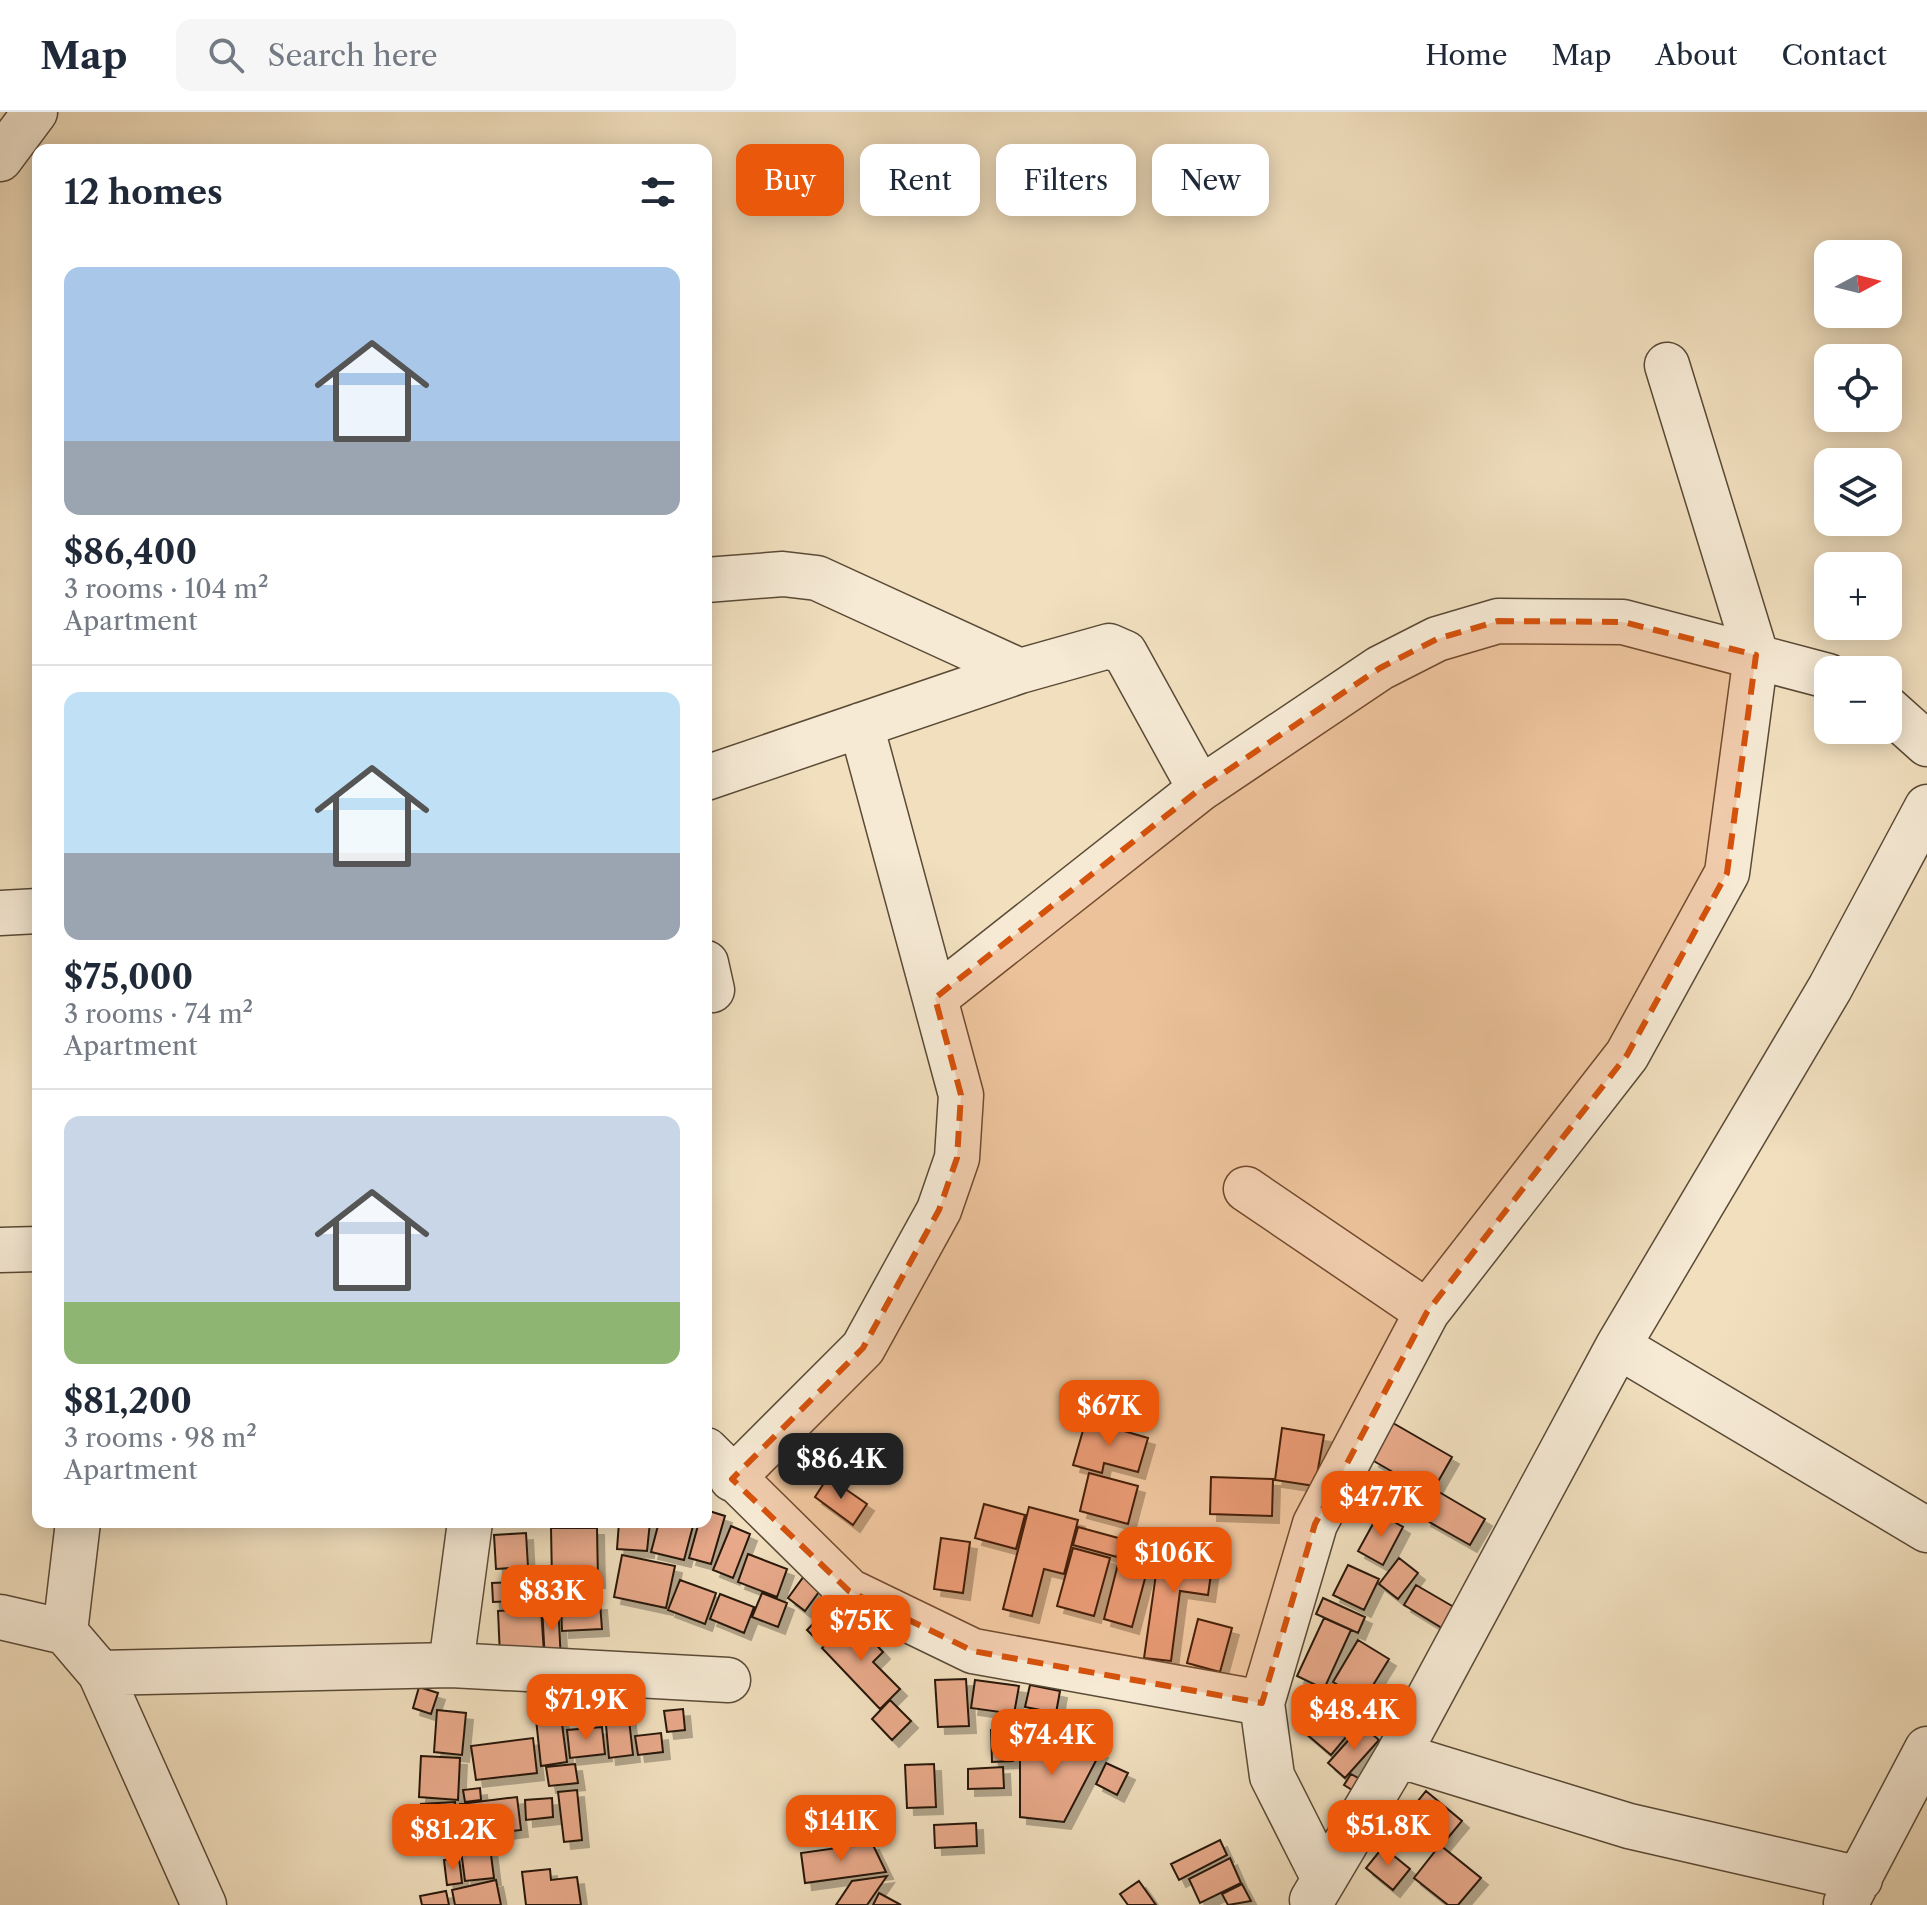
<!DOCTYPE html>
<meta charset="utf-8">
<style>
:root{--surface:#fff;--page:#f6f6f7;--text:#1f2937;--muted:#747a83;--line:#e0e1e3;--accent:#ea580c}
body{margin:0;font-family:"Libre Caslon Text",serif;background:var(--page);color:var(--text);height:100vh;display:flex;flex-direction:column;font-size:30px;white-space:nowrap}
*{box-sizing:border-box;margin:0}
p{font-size:26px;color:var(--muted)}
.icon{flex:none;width:44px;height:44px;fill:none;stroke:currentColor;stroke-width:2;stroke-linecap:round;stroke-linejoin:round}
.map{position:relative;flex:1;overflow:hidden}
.side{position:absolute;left:32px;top:32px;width:680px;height:1384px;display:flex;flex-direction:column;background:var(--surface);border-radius:16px;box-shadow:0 4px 20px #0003}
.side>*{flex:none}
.top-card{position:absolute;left:736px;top:32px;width:760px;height:72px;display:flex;gap:16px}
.needle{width:52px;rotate:83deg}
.tools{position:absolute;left:1814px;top:128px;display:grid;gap:16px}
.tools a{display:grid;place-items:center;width:88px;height:88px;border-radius:16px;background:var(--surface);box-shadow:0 4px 20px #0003;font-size:40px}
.price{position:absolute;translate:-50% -68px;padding:0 18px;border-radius:16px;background:var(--accent);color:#fff;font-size:26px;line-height:52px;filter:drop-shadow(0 2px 4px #0008)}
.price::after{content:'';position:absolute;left:50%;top:48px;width:24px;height:18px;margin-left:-12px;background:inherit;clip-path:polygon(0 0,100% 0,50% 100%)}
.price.selected{background:#222;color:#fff}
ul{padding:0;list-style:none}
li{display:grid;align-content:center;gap:16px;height:424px;padding:0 32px}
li+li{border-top:2px solid var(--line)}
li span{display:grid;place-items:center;height:248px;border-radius:16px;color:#555}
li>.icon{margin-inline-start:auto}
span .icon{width:144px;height:144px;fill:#fffc;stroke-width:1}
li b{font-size:34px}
h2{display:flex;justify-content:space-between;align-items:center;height:96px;padding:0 32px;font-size:34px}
.tag{padding:0 28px;border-radius:16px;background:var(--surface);box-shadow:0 4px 20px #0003;font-size:28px;line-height:72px}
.tag.selected{background:var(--accent);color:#fff}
header{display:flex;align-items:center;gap:48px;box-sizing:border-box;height:112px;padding:0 40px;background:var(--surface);border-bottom:2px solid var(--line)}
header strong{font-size:38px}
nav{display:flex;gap:44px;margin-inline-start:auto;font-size:28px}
.search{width:560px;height:72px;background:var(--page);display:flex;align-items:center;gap:20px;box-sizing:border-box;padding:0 28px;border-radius:16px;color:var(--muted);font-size:30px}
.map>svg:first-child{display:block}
</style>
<header>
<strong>Map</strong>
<div class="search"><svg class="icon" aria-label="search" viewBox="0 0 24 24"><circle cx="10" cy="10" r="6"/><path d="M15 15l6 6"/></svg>Search here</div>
<nav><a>Home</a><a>Map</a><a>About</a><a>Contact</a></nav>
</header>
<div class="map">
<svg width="1927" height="1793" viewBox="0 0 1927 1793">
<defs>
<filter id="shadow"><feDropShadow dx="7" dy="7" stdDeviation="0" flood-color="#0004"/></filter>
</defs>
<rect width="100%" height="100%" fill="#f1dfbe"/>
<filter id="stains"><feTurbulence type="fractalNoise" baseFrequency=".0025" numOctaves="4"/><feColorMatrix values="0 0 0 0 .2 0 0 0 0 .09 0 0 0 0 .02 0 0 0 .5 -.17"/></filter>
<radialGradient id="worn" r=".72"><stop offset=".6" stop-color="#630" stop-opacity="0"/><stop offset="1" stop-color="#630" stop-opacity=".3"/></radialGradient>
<path fill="#e8a98a" stroke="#281808" stroke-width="2" filter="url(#shadow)" d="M1086,1308L1148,1326L1138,1360L1104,1351L1102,1361L1073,1353Z
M1393,1311L1452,1345L1431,1382L1372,1348Z
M1282,1316L1324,1323L1315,1374L1275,1368Z
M1089,1361L1138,1374L1128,1412L1080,1399Z
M828,1365L867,1392L853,1413L815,1385Z
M1211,1365L1273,1367L1272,1404L1210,1402Z
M1439,1380L1485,1407L1470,1433L1424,1407Z
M984,1392L1025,1403L1016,1437L975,1426Z
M1029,1395L1078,1408L1064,1462L1044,1457L1032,1504L1003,1497Z
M706,1398L725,1404L711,1452L689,1446L699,1410H706Z
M1379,1401L1403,1415L1383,1453L1358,1439Z
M619,1410H650L647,1439L617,1437Z
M659,1410H694L684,1448L651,1440Z
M731,1414L750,1422L733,1466L713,1458Z
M1078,1415L1122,1427L1117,1445L1073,1433Z
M551,1416H597L598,1469H552Z
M526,1421L528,1455L496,1457L494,1423Z
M941,1426L970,1430L963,1481L934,1477Z
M1160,1434L1214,1441L1208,1483L1180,1479L1171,1549L1144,1546Z
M1073,1436L1110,1446L1094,1504L1057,1494Z
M748,1442L787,1457L777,1485L738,1470Z
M622,1443L675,1454L666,1496L614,1485Z
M1399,1446L1418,1461L1398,1487L1379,1472Z
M1118,1452L1147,1459L1132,1515L1104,1507Z
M1348,1453L1379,1467L1364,1498L1333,1483Z
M807,1460L824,1473L805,1499L788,1486Z
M680,1468L716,1481L705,1512L668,1498Z
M516,1470L517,1489L493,1490L492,1471Z
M1416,1473L1459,1498L1447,1519L1404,1493Z
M592,1474L593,1489L550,1491L549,1476Z
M762,1481L787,1491L778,1515L752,1505Z
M720,1482L754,1495L744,1521L710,1507Z
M1323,1486L1365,1505L1358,1521L1316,1502Z
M834,1490L846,1502L819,1530L807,1518Z
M600,1491L602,1517L562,1519L561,1493Z
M558,1492L561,1549L545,1550L542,1493Z
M541,1496L544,1541L500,1544L498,1499Z
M1324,1506L1351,1518L1324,1577L1297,1564Z
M852,1507L883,1540L873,1550L900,1577L880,1597L822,1536Z
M1198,1507L1232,1516L1220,1560L1187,1551Z
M1358,1528L1389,1547L1364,1588L1333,1570Z
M966,1567L969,1614L938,1615L935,1568Z
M975,1568L1019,1574L1014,1602L971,1596Z
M1030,1573L1060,1579L1056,1601L1025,1595Z
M419,1575L438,1581L431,1602L413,1596Z
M1336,1577L1363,1593L1353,1611L1326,1594Z
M890,1588L911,1609L892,1628L872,1607Z
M1317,1590L1352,1618L1331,1643L1297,1614Z
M683,1597L685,1618L667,1620L664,1599Z
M437,1598L466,1601L462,1643L434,1640Z
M628,1599L633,1643L609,1646L605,1602Z
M561,1604L567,1650L541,1654L536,1607Z
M1028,1604L1058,1609L1055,1624L1025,1618Z
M1071,1605L1093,1610L1090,1626L1067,1622Z
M1362,1613L1379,1628L1345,1666L1328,1651Z
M602,1615L605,1642L570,1646L567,1618Z
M1011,1617L1013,1649L992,1650L991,1618Z
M661,1621L663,1640L638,1643L635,1624Z
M1020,1621L1101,1639L1064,1710L1020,1705Z
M533,1626L537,1661L476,1668L471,1634Z
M421,1644L460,1646L458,1688L419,1685Z
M1106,1651L1128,1661L1117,1683L1096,1672Z
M575,1652L578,1671L549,1674L546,1655Z
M934,1652L936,1695L907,1696L905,1653Z
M1003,1655L1004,1676L968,1677V1657Z
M1351,1662L1369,1672L1362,1684L1344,1673Z
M480,1676L481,1688L465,1690L463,1678Z
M577,1678L582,1728L564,1730L558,1680Z
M1426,1679L1462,1709L1442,1733L1406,1704Z
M517,1685L521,1718L464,1725L460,1692Z
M552,1686L553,1705L526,1708L525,1688Z
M455,1690L457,1731L423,1733L421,1692Z
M976,1711L977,1734L935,1736L934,1713Z
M489,1727L494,1766L465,1769L460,1731Z
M1220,1728L1227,1743L1179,1768L1171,1752Z
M872,1731L886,1760L805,1771L801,1741Z
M1440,1733L1481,1766L1458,1793H1448L1414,1766Z
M1383,1735L1410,1757L1393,1778L1366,1756Z
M459,1746L462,1771L447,1773L444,1748Z
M1230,1746L1241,1771L1200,1791L1189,1767Z
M550,1757L551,1768L577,1765L581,1793H526L522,1760Z
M887,1764L867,1793H836L852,1769Z
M496,1768L501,1793H455L452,1778Z
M1139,1769L1156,1793H1128L1120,1782Z
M1242,1772L1251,1789L1228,1793L1222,1782Z
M446,1779L449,1793H422L420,1784Z
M879,1781L901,1793H873Z"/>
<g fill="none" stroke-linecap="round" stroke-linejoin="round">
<defs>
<path id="minor" d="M0,47L35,0
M706,468L783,462L817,466L1020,559
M1888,597L1927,632
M706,666L1020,559L1109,534L1125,541L1200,677
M0,801L38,799
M706,851L712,878
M935,886L1200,677L1380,556L1437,527L1498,509L1623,510L1828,564
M1246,1077L1427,1200
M0,1138L38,1137
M1618,1234L1927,1418
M706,1338L849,1479L973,1539L1262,1591
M732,1367L863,1236L939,1098L957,1046L961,983L861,613
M0,1505L65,1520L100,1561L204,1793
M65,1520L78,1410
M451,1553L728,1568
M100,1561L451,1553L470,1410
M1398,1643L1629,1714L1860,1767
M1324,1767L1272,1664L1262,1591L1315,1412L1427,1200L1627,943L1727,761L1756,543L1667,253
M1312,1788L1398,1643L1618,1234L1830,876L1927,695
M1846,1791L1927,1637"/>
</defs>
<use href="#minor" stroke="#5a4a36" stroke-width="47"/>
<use href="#minor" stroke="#f6ead5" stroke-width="44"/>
</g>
<path fill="#d5520c" fill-opacity="0.2" stroke="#d5520c" stroke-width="6" stroke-dasharray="16 10" stroke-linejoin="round" d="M1498,509L1623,510L1756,543L1727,761L1627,943L1427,1200L1315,1412L1262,1591L973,1539L849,1479L732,1367L863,1236L939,1098L957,1046L961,983L935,886L1200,677L1380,556L1437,527Z"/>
<rect width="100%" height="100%" filter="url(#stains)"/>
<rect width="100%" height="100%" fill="url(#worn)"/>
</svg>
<div class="tools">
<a><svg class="needle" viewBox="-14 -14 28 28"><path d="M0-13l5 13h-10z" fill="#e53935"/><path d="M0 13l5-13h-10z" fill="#747a83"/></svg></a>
<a><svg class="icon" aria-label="locate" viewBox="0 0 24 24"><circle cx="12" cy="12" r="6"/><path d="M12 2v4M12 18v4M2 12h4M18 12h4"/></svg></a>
<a><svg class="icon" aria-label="layers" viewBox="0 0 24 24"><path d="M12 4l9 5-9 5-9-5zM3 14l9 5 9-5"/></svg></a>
<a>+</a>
<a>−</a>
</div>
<b class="price" style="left:1109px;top:1336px">$67K</b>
<b class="price selected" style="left:841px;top:1389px">$86.4K</b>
<b class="price" style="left:1381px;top:1427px">$47.7K</b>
<b class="price" style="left:1174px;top:1483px">$106K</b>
<b class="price" style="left:552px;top:1521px">$83K</b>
<b class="price" style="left:861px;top:1551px">$75K</b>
<b class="price" style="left:586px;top:1630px">$71.9K</b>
<b class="price" style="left:1354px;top:1640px">$48.4K</b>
<b class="price" style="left:1052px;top:1665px">$74.4K</b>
<b class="price" style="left:841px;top:1751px">$141K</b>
<b class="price" style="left:1388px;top:1756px">$51.8K</b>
<b class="price" style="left:453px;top:1760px">$81.2K</b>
<div class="top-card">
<a class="tag selected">Buy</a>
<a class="tag">Rent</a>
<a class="tag">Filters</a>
<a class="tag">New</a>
</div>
<section class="side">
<h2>12 homes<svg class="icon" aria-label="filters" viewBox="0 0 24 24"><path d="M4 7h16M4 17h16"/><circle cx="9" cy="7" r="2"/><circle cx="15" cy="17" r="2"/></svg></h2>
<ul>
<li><span style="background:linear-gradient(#a9c7e8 70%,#9aa5b1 0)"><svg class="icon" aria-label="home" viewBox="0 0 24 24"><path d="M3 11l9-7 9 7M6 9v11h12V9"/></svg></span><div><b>$86,400</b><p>3 rooms · 104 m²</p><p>Apartment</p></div></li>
<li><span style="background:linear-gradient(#bfe0f5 65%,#9aa5b1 0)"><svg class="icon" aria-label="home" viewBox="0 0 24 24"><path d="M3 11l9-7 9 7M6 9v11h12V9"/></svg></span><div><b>$75,000</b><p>3 rooms · 74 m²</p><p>Apartment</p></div></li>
<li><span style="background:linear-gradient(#c9d6e8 75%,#8fb573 0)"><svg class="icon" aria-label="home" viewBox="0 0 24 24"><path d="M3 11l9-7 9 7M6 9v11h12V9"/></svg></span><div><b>$81,200</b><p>3 rooms · 98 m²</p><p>Apartment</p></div></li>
</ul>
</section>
</div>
